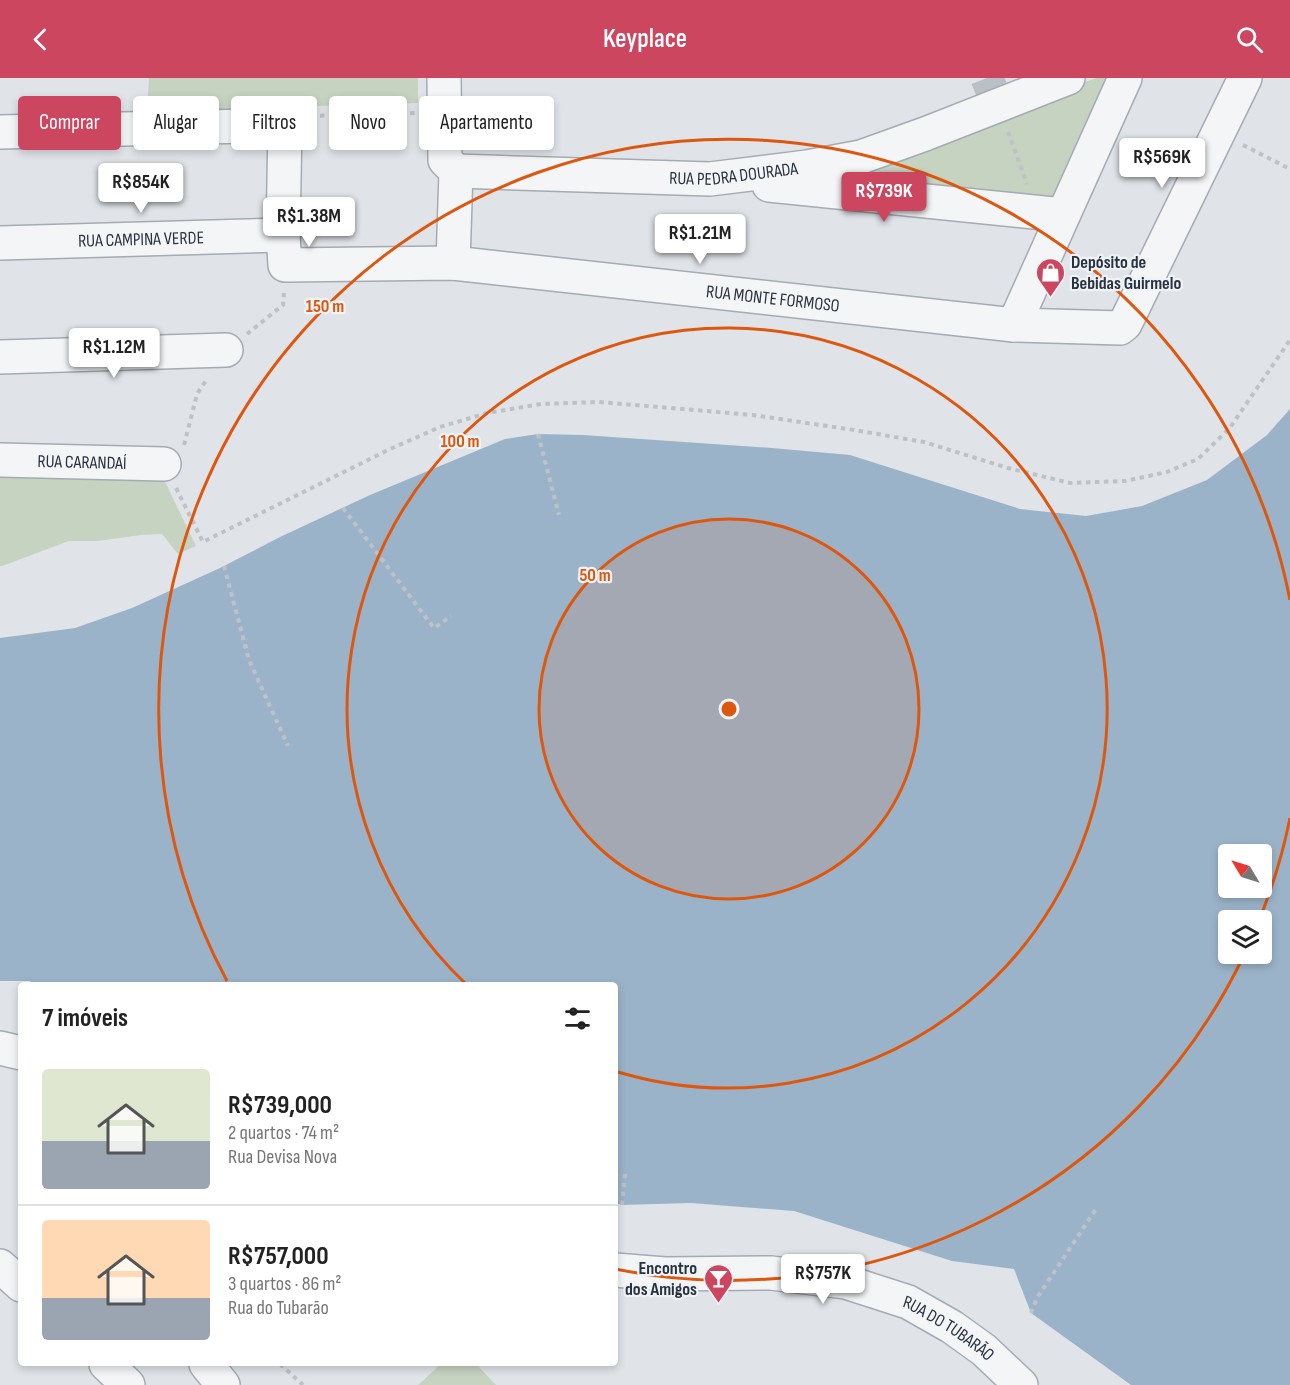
<!DOCTYPE html>
<html lang="pt">
<meta charset="utf-8">
<style>
:root{--surface:#fff;--page:#f6f6f6;--text:#222;--muted:#767676;--line:#e0e0e0;--accent:#cd4660}
body{margin:0;font-family:"Sofia Sans Condensed",sans-serif;background:var(--page);color:var(--text);height:100vh;display:flex;flex-direction:column;font-size:22px;white-space:nowrap}
*{box-sizing:border-box;margin:0}
p{font-size:20px;color:var(--muted)}
.icon{flex:none;width:33px;height:33px;fill:none;stroke:currentColor;stroke-width:2;stroke-linecap:round;stroke-linejoin:round}
.map{position:relative;flex:1;overflow:hidden}
.details{position:absolute;left:18px;top:904px;width:600px;height:384px;display:flex;flex-direction:column;background:var(--surface);border-radius:6px;box-shadow:0 3px 9px #0003}
.details>*{flex:none}
.guide{position:absolute;left:18px;top:18px;width:600px;height:54px;display:flex;gap:12px}
.needle{width:39px;rotate:308deg}
.tools{position:absolute;left:1218px;top:766px;display:grid;gap:12px}
.tools a{display:grid;place-items:center;width:54px;height:54px;border-radius:6px;background:var(--surface);box-shadow:0 3px 9px #0003;font-size:30px}
.price{position:absolute;translate:-50% -51px;padding:0 14px;border-radius:6px;background:#fff;color:#222;font-size:20px;line-height:39px;filter:drop-shadow(0 2px 3px #0008)}
.price::after{content:'';position:absolute;left:50%;top:36px;width:18px;height:14px;margin-left:-9px;background:inherit;clip-path:polygon(0 0,100% 0,50% 100%)}
.price.current{background:var(--accent);color:#fff}
ul{padding:0;list-style:none}
li{display:flex;align-items:center;gap:18px;height:150px;padding:0 24px}
li+li{border-top:2px solid var(--line)}
li span{display:grid;place-items:center;flex:none;width:168px;height:120px;border-radius:6px;color:#555}
li>.icon{margin-inline-start:auto}
span .icon{width:72px;height:72px;fill:#fffc;stroke-width:1}
li b{font-size:26px}
h2{display:flex;justify-content:space-between;align-items:center;height:72px;padding:0 24px;font-size:26px}
.tag{padding:0 21px;border-radius:6px;background:var(--surface);box-shadow:0 3px 9px #0003;font-size:21px;line-height:54px}
.tag.current{background:var(--accent);color:#fff}
header{display:flex;justify-content:space-between;align-items:center;height:78px;padding:0 24px;background:var(--accent);color:#fff;font-size:27px;font-weight:600}
.map>svg:first-child{display:block}
</style>
<header><svg class="icon" aria-label="back" viewBox="0 0 24 24"><path d="M15 5l-7 7 7 7"/></svg>Keyplace<svg class="icon" aria-label="search" viewBox="0 0 24 24"><circle cx="10" cy="10" r="6"/><path d="M15 15l6 6"/></svg></header>
<div class="map">
<svg width="1290" height="1307" viewBox="0 0 1290 1307">
<rect width="100%" height="100%" fill="#e0e4e9"/>
<path fill="#c6d3c1" d="M149,0H418V25L147,33Z
M1096,0H1118L1059,131L820,105Z
M0,386L161,395L196,468L178,476L162,456L141,457L98,463H69L2,488H0Z
M441,1286H476L496,1307H418Z"/>
<path fill="#9bb3c9" fill-rule="evenodd" d="M1290,331V1307H1131L1031,1235L1014,1191L952,1183L794,1133L691,1125L622,1127L615,1125V908H39L30,903H0V560L75,550L132,530L220,490L280,459L370,417L505,361L538,356L583,357L772,370L850,377L1020,431L1086,438L1142,428L1207,402L1267,357ZM1228,777H1262V810H1228ZM1228,843H1262V876H1228Z"/>
<g fill="none" stroke-linecap="round" stroke-linejoin="round">
<path stroke="#bbc0c7" stroke-width="33" stroke-dasharray="33 16" stroke-linecap="butt" d="M987,0L998,28"/>
<defs>
<g id="minor">
<path d="M444,0L445,82L456,93L453,185"/>
<path id="s1" d="M0,54L285,47L283,157L285,187L453,185L1014,247L1120,250L1125,246L1245,0"/>
<path id="s2" d="M456,93L710,101L807,89L861,79L925,56L1068,0"/>
<path d="M769,107L1063,137"/>
<path id="s3" d="M0,165L283,157"/>
<path d="M1014,247L1125,0"/>
<path d="M0,279L226,272"/>
<path id="s4" d="M0,382L164,386"/>
<path d="M0,970L21,975"/>
<path d="M0,1188L21,1207"/>
<path id="s5" d="M615,1192L665,1196L771,1195L846,1204L908,1224L952,1249L984,1272L1021,1307"/>
<path d="M106,1286L128,1307"/>
<path d="M206,1286L223,1307"/>
</g>
</defs>
<use href="#minor" stroke="#a5abb3" stroke-width="36"/>
<path stroke="#bec2c7" stroke-width="4" stroke-dasharray="4.5 4.5" stroke-linecap="butt" d="M311,38L417,35
M1008,54L1027,106
M1243,67L1290,91
M247,256L283,227L284,215
M538,356L559,437
M184,367L197,316L207,301
M176,410L203,464L388,372L440,349L487,335L541,326L599,324L753,337L854,352L924,364L1008,390L1070,405L1125,403L1167,394L1198,381L1229,351L1290,262
M343,430L434,550L451,538
M224,488L249,582L288,668
M123,908L124,907
M622,1127L625,1096
M1031,1235L1037,1220L1096,1131
M280,1286L303,1307"/>
<use href="#minor" stroke="#f3f5f7" stroke-width="33"/>
</g>
<circle cx="729" cy="631" r="190" fill="#de570f" fill-opacity=".12"/>
<g fill="none" stroke="#de570f" stroke-width="3">
<circle cx="729" cy="631" r="190"/>
<path d="M467 907A380 380 0 1 1 618 994"/>
<path d="M1290 740A571 571 0 0 1 1260 840M1244 877A571 571 0 0 1 615 1191M227 903A571 571 0 1 1 1290 522"/>
</g>
<defs>
<symbol id="shop-pin" viewBox="-11 -11 22 30"><path d="M0 17L-7.5 6A9.5 9.5 0 1 1 7.5 6Z" fill="#cd4660" stroke="#f0f3f6"/><path d="M-5-2.5h2.3a2.7 3.5 0 0 1 5.4 0H5L5.5 6h-11ZM-1.5-2.5h3a1.5 2.3 0 0 0-3 0Z" fill="#fff"/></symbol>
<symbol id="bar-pin" viewBox="-11 -11 22 30"><path d="M0 17L-7.5 6A9.5 9.5 0 1 1 7.5 6Z" fill="#cd4660" stroke="#f0f3f6"/><path d="M-6-5H6L.8 .8V4.5H3.5V6h-7V4.5H-.8V.8Z" fill="#fff"/></symbol>
</defs>
<g fill-rule="evenodd">
<use href="#shop-pin" x="1034" y="178" width="33" height="45"/>
<use href="#bar-pin" x="702" y="1184" width="33" height="45"/>
</g>
<g text-anchor="middle" dominant-baseline="central" stroke-width="4.5" stroke-linejoin="round" paint-order="stroke">
<g font-size="18" fill="#293240" stroke="#f0f3f6">
<text stroke="none"><textPath href="#s2" startOffset="278">RUA PEDRA DOURADA</textPath></text>
<text stroke="none"><textPath href="#s3" startOffset="141">RUA CAMPINA VERDE</textPath></text>
<text stroke="none"><textPath href="#s1" startOffset="915">RUA MONTE FORMOSO</textPath></text>
<text stroke="none"><textPath href="#s4" startOffset="82">RUA CARANDAÍ</textPath></text>
<text stroke="none"><textPath href="#s5" startOffset="345">RUA DO TUBARÃO</textPath></text>
</g>
<g font-size="18" font-weight="bold" fill="#293240" stroke="#f0f3f6" text-anchor="start">
<text x="1071" y="184">Depósito de<tspan x="1071" dy="21">Bebidas Guirmelo</tspan></text>
<text x="697" y="1190" text-anchor="end">Encontro<tspan x="697" dy="21">dos Amigos</tspan></text>
</g>
</g>
<circle cx="729" cy="631" r="9" fill="#de570f" stroke="#f0f3f6" stroke-width="3"/>
<g font-size="18" text-anchor="middle" font-weight="bold" fill="#de570f" stroke="#f0f3f6" stroke-width="4.5" stroke-linejoin="round" paint-order="stroke">
<text x="325" y="234">150 m</text>
<text x="460" y="369">100 m</text>
<text x="595" y="503">50 m</text>
</g>
</svg>
<div class="tools">
<a><svg class="needle" viewBox="-14 -14 28 28"><path d="M0-13l5 13h-10z" fill="#e53935"/><path d="M0 13l5-13h-10z" fill="#767676"/></svg></a>
<a><svg class="icon" aria-label="layers" viewBox="0 0 24 24"><path d="M12 4l9 5-9 5-9-5zM3 14l9 5 9-5"/></svg></a>
</div>
<b class="price" style="left:1162px;top:111px">R$569K</b>
<b class="price" style="left:141px;top:136px">R$854K</b>
<b class="price current" style="left:884px;top:145px">R$739K</b>
<b class="price" style="left:309px;top:170px">R$1.38M</b>
<b class="price" style="left:700px;top:187px">R$1.21M</b>
<b class="price" style="left:114px;top:301px">R$1.12M</b>
<b class="price" style="left:823px;top:1227px">R$757K</b>
<div class="guide">
<a class="tag current">Comprar</a>
<a class="tag">Alugar</a>
<a class="tag">Filtros</a>
<a class="tag">Novo</a>
<a class="tag">Apartamento</a>
</div>
<section class="details">
<h2>7 imóveis<svg class="icon" aria-label="filters" viewBox="0 0 24 24"><path d="M4 7h16M4 17h16"/><circle cx="9" cy="7" r="2"/><circle cx="15" cy="17" r="2"/></svg></h2>
<ul>
<li><span style="background:linear-gradient(#dfe7d0 60%,#9aa5b1 0)"><svg class="icon" aria-label="home" viewBox="0 0 24 24"><path d="M3 11l9-7 9 7M6 9v11h12V9"/></svg></span><div><b>R$739,000</b><p>2 quartos · 74 m²</p><p>Rua Devisa Nova</p></div></li>
<li><span style="background:linear-gradient(#ffd9b3 65%,#9aa5b1 0)"><svg class="icon" aria-label="home" viewBox="0 0 24 24"><path d="M3 11l9-7 9 7M6 9v11h12V9"/></svg></span><div><b>R$757,000</b><p>3 quartos · 86 m²</p><p>Rua do Tubarão</p></div></li>
</ul>
</section>
</div>
